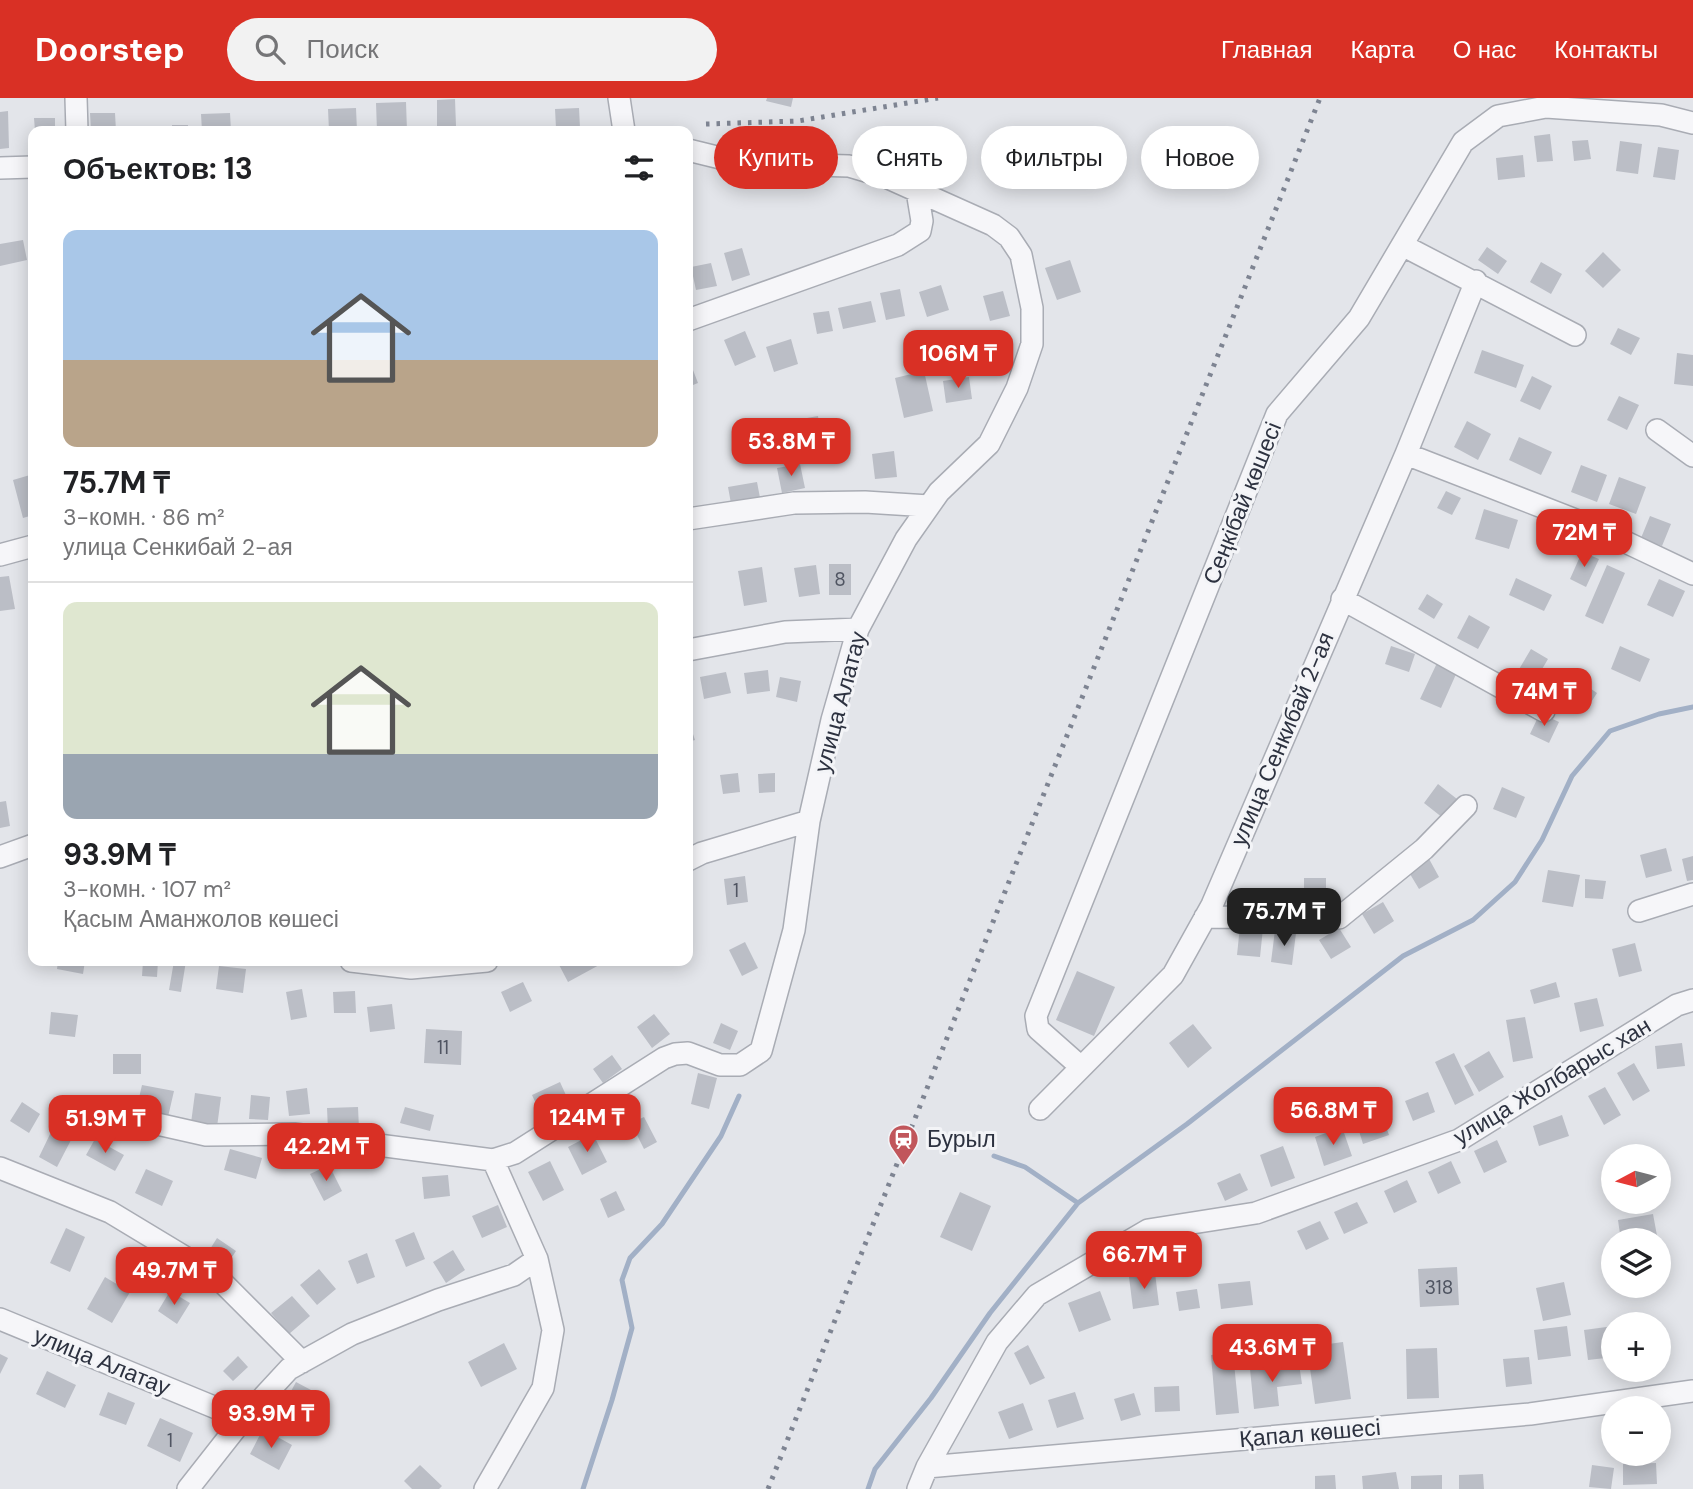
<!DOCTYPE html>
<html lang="ru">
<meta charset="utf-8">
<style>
:root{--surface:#fff;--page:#f2f2f2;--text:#202124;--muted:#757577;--line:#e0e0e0;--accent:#d93025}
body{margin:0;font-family:"DM Sans",sans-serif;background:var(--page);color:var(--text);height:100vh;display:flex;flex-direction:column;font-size:26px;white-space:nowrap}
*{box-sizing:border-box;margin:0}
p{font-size:23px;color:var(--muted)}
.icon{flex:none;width:38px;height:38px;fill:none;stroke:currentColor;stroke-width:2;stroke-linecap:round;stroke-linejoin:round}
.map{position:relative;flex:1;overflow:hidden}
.panel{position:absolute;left:28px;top:28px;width:665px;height:840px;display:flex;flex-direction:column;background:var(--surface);border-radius:14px;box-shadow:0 4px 18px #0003}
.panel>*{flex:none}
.hud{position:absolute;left:714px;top:28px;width:665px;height:63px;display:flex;gap:14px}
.needle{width:46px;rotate:263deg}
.buttons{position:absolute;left:1601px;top:1046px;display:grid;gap:14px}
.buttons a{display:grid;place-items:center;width:70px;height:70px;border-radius:50%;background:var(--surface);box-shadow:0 4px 18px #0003;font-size:35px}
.price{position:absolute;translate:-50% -60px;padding:0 16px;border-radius:14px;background:var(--accent);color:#fff;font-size:23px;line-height:46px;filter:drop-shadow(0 2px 4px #0008)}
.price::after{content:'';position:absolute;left:50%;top:42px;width:21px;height:16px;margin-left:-10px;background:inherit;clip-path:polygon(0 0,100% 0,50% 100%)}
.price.current{background:#222;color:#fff}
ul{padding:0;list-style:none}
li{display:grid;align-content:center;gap:14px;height:371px;padding:0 35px}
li+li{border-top:2px solid var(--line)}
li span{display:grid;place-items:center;height:217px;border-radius:14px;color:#555}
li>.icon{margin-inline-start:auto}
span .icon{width:126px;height:126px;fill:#fffc;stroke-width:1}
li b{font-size:30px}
h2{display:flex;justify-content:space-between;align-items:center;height:84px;padding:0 35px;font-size:30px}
.chip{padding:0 24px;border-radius:32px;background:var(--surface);box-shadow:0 4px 18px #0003;font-size:24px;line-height:63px}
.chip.current{background:var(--accent);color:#fff}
header{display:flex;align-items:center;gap:42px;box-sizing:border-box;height:98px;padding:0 35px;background:var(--accent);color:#fff}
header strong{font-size:33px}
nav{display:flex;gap:38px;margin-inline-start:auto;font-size:24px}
.search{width:490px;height:63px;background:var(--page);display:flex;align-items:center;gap:18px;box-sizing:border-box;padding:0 24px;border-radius:38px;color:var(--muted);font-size:26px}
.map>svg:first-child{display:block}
</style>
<header>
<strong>Doorstep</strong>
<div class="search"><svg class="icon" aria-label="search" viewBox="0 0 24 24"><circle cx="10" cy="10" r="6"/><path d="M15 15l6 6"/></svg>Поиск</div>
<nav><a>Главная</a><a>Карта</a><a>О нас</a><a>Контакты</a></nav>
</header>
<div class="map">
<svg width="1693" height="1391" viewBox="0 0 1693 1391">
<rect width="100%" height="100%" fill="#e3e5ea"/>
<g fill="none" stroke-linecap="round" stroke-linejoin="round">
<path stroke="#a2b0c6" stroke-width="5" d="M994,1058L1025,1069L1078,1105
M583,1391L612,1302L632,1230L622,1182L630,1160L662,1126L721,1038L739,998
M868,1391L875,1371L931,1300L990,1215L1078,1105L1187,1026L1403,858L1473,822L1515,784L1542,742L1572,678L1610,633L1659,616L1693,609"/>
</g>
<path fill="#bbbec6" d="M767,0H793L791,9L766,3Z
M455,1L456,28H437V2Z
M406,4L407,33H377L376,5Z
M356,10L357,33H329L328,11Z
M579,10L580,30H556L555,11Z
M8,13L9,50L0,51V14Z
M90,15H115L116,33H91Z
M230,15L231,33H202L201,16Z
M34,20H55V33H35Z
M172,27H188V33H172Z
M539,29V33H513V30Z
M1550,36L1553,63L1537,64L1534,38Z
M1588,42L1591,61L1574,63L1572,43Z
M1620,43L1642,46L1638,76L1616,73Z
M1658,49L1679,52L1675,82L1653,79Z
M1523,57L1525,79L1498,82L1496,60Z
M23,142L27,162L0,168V146Z
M1487,149L1507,163L1498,176L1478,162Z
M742,150L750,177L732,183L724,155Z
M1603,154L1621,172L1603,190L1585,173Z
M1070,162L1081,194L1057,202L1045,170Z
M1541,164L1562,176L1551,196L1530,184Z
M711,165L717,188L696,192L691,169Z
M941,187L949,212L927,219L919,194Z
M900,191L905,218L886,222L880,195Z
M1003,193L1010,218L990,223L983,198Z
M871,203L876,224L843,231L838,210Z
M829,213L833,233L817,236L813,215Z
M1618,230L1640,240L1631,257L1610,246Z
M745,233L756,259L735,268L724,242Z
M791,241L798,266L774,274L766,249Z
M1482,252L1524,267L1516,290L1474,275Z
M1677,255L1693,257V288L1674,286Z
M688,259L698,285L688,289Z
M924,273L933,313L904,320L895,280Z
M1532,278L1552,288L1540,312L1520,303Z
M969,279L972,301L946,305L943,283Z
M1619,298L1639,307L1627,332L1607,322Z
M818,318L821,339L799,343L796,322Z
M1467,323L1491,336L1478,362L1454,349Z
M1519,339L1552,354L1541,377L1509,362Z
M894,353L897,379L875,381L872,356Z
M800,366L805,390L782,395L777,370Z
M1581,367L1607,377L1597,404L1571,394Z
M30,377L33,387V417L23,420L13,382Z
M1619,379L1646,389L1636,416L1609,406Z
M757,384L761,405L732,411L728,389Z
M1446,393L1461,400L1452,417L1437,410Z
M1484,411L1518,422L1509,451L1475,441Z
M1650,418L1671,426L1662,448L1641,440Z
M1582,454L1599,461L1586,489L1570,481Z
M829,466H851V497H829Z
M816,467L820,496L799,499L794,470Z
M1607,467L1625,475L1603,526L1585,518Z
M762,469L767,504L744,508L738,473Z
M9,478L15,511L0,513V479Z
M1516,480L1552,497L1544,513L1509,497Z
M1659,481L1685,493L1673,519L1647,507Z
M1427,496L1443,506L1434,521L1418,511Z
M1469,517L1490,529L1478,551L1457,540Z
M1391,548L1415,556L1409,574L1385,566Z
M1620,548L1650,561L1640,584L1611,571Z
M1531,551L1548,561L1532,588L1515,578Z
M1437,565L1457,574L1441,610L1420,601Z
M768,572L770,593L747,596L744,575Z
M726,574L731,595L704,601L700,579Z
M780,579L801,583L797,604L776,599Z
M1575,580L1597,595L1586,612L1563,598Z
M1540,615L1559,624L1549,645L1530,636Z
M688,621L695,642L688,644Z
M738,675L740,694L723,696L720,677Z
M775,675V694L759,695L758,676Z
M1438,686L1457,701L1443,720L1424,705Z
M1502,689L1525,699L1516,720L1493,711Z
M6,703L10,728L0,730V704Z
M1666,750L1672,773L1646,780L1640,757Z
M1693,758V782L1687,783L1682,761Z
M1428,759L1439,779L1419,791L1407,771Z
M1548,772L1580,777L1573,809L1542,804Z
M745,778L748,804L727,807L724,781Z
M1304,780H1326V797L1304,796Z
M1585,781L1606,783L1603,801L1585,800Z
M1383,804L1394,823L1374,836L1362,816Z
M1240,828L1263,830L1260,859L1237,857Z
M1339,830L1351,849L1331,861L1319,842Z
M1275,832L1296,835L1292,867L1271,864Z
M745,844L758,870L742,878L729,852Z
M1635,845L1642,873L1619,879L1612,851Z
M58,863H85L83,876L57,871Z
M143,863H158L157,879L142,878Z
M174,863H186L181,894L169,892Z
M557,863H599L601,866L568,884Z
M219,868L246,871L243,895L216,891Z
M1077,873L1115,889L1094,938L1056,922Z
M523,884L532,903L510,914L501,894Z
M1556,884L1560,899L1534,906L1530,892Z
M302,891L307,919L291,922L286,894Z
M355,893L356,915H334L333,894Z
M1597,900L1604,928L1580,934L1574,905Z
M392,906L395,931L370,934L367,909Z
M51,914L78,917L75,939L49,936Z
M654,916L670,936L652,950L637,929Z
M1525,919L1533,960L1513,964L1506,922Z
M721,925L738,933L730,952L713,945Z
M1193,926L1212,950L1188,970L1169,945Z
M426,931L462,933L461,967L424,965Z
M1682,945L1685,968L1657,971L1655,948Z
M1489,953L1504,979L1479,994L1464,968Z
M1454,955L1474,997L1455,1007L1435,964Z
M113,956H141V976H113Z
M612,957L622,971L603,985L593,971Z
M1634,965L1650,993L1633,1003L1617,975Z
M698,975L717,980L709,1011L691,1006Z
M560,984L570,1006L542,1019L532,997Z
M142,987L174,993L168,1019L136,1013Z
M1605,989L1621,1017L1604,1027L1588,998Z
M307,990L310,1016L289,1018L286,993Z
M1428,994L1435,1014L1413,1023L1405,1003Z
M195,995L221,999L217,1029L191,1025Z
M251,997L270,999L268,1022L249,1021Z
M22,1004L40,1016L29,1035L10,1023Z
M358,1009L359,1031L328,1032L327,1010Z
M405,1009L434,1017L430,1033L400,1025Z
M1381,1014L1389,1037L1363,1046L1356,1023Z
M1562,1017L1569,1038L1539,1048L1533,1028Z
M644,1019L657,1044L644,1051L631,1025Z
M1342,1029L1352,1058L1324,1068L1315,1039Z
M52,1032L71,1042L57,1069L39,1059Z
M593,1036L607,1064L582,1077L568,1049Z
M95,1041L124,1057L115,1073L86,1057Z
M1497,1042L1507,1064L1484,1075L1474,1053Z
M1283,1048L1295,1080L1271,1089L1260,1057Z
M230,1051L262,1060L256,1081L224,1072Z
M550,1063L564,1092L543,1103L528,1074Z
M1451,1063L1461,1085L1438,1096L1428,1074Z
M329,1067L342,1093L324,1103L310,1076Z
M146,1071L173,1083L162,1108L135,1095Z
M1240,1075L1248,1092L1225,1103L1217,1085Z
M448,1077L450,1098L424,1101L422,1079Z
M1407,1082L1417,1104L1394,1115L1384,1093Z
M616,1093L625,1112L608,1120L600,1101Z
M960,1094L991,1108L972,1153L940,1139Z
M1357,1104L1368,1125L1344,1136L1334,1114Z
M498,1107L507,1129L482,1140L472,1118Z
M1653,1116L1658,1143H1621L1618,1122Z
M1320,1123L1329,1141L1306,1152L1297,1133Z
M66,1130L85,1139L70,1174L50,1165Z
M414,1134L425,1161L406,1169L395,1142Z
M217,1140L236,1153L226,1168L207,1156Z
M453,1152L465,1172L446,1185L433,1164Z
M367,1155L375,1179L357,1186L348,1163Z
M1457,1169L1459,1207L1420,1209L1418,1171Z
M319,1171L336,1191L317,1207L300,1187Z
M1155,1175L1159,1207L1133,1211L1129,1179Z
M105,1179L130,1194L112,1225L87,1211Z
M1250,1183L1253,1207L1221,1211L1218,1186Z
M1564,1184L1571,1217L1543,1223L1536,1190Z
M1197,1191L1200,1210L1179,1213L1176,1194Z
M170,1193L190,1205L177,1226L158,1213Z
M1100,1193L1111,1222L1079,1234L1068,1205Z
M292,1198L310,1218L289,1236L271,1215Z
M1567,1228L1571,1258L1538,1262L1534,1232Z
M1614,1228V1259L1588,1262L1584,1232Z
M1343,1244L1351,1301L1315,1306L1307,1249Z
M504,1245L517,1271L481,1289L468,1264Z
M1028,1247L1045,1280L1030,1287L1014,1255Z
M1437,1250L1439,1300L1407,1301L1406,1251Z
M1233,1255L1239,1315L1216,1317L1211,1257Z
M0,1256L8,1260L0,1276Z
M238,1258L248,1269L233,1283L223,1273Z
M1529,1259L1532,1286L1506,1289L1503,1261Z
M1299,1266L1302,1286L1277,1289L1279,1308L1254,1311L1250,1271Z
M47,1273L76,1287L65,1310L36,1296Z
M296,1284L326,1300L312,1325L283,1308Z
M1179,1288L1180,1313L1155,1314L1154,1289Z
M108,1294L135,1305L126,1327L99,1317Z
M1075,1294L1084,1321L1057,1330L1048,1302Z
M1134,1295L1141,1317L1121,1323L1114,1301Z
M1023,1305L1033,1332L1009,1341L998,1314Z
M160,1320L193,1335L180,1364L147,1348Z
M263,1331L292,1347L279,1372L250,1356Z
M1656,1365L1657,1386L1623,1387V1366Z
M420,1367L442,1388L439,1391H412L404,1383Z
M1592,1367L1614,1370L1611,1391L1589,1389Z
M1396,1374L1399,1391H1363L1362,1378Z
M1483,1376L1484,1391H1459V1377Z
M1335,1377L1336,1391H1315V1378Z
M1442,1377V1391H1411V1378Z"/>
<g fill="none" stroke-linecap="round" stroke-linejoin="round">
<defs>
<path id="minor" d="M76,0L77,33
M619,0L624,33
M0,70L33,69
M1402,147L1575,237
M688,222L898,147L920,133L922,123L917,93
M1657,332L1693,358
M1406,356L1596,430L1693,476
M688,421L794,405L865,404L929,408
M0,457L33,448
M1342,501L1544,613
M688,552L785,534L858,531
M0,759L33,747
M688,762L702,755L809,723
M1639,813L1693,796
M1205,819L1339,820L1424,751L1466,708
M351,863L411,870L487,863
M1081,969L1038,931L1036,918L1277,316L1359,220L1463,44L1498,18L1546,9L1661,17L1693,25
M1040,1011L1173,877L1212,807L1406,356L1476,183
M126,1019L206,1037L294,1036L493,1062L515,1055L664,960L675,956L688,955L720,967H740L761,953L794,832L809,723L832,622L858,531L906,441L939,394L989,346L1017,290L1032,246V210L1021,157L1009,139L993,127L886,79L849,68L741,65L688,52
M0,1070L110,1114L216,1178L302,1264
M0,1221L243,1321
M927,1369L1530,1316L1693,1293
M188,1391L243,1321L289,1271L352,1236L438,1202L514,1177L537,1161L493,1062
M485,1391L543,1290L553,1232L537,1161
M918,1391L927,1369L997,1244L1037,1197L1148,1132L1256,1115L1459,1042L1677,907L1693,902"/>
</defs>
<use href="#minor" stroke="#a9acb4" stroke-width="24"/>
<use href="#minor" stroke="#f6f6f9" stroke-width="21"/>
<path stroke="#7e8492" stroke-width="5" stroke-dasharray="3.5 7" stroke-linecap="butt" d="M706,26L798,23L938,0
M768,1391L1320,0"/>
</g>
<defs>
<symbol id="station-pin" viewBox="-11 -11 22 30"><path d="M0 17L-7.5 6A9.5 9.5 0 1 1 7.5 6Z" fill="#c1565b" stroke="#f3f4f7"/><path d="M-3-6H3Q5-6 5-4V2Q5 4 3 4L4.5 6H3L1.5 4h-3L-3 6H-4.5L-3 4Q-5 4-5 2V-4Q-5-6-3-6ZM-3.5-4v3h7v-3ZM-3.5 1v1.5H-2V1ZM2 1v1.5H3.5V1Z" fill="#fff"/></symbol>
</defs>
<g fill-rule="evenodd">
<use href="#station-pin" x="886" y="1024" width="35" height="47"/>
</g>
<g text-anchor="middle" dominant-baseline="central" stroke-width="6" stroke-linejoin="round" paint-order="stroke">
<g font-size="19" fill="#505562">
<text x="840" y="481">8</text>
<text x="736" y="792">1</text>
<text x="443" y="949">11</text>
<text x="1439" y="1189">318</text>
<text x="170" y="1342">1</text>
</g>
<g font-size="23" fill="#2d3240" stroke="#f3f4f7">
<text transform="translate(1242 405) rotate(-68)">Сеңкібай көшесі</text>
<text transform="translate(840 604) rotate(-75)">улица Алатау</text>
<text transform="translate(1282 641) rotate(-67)">улица Сенкибай 2-ая</text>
<text transform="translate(1552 983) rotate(-31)">улица Жолбарыс хан</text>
<text transform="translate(102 1263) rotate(22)">улица Алатау</text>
<text transform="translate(1310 1335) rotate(-5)">Қапал көшесі</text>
</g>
<g font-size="23" fill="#2d3240" stroke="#f3f4f7" text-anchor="start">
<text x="927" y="1041">Бурыл</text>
</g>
</g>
</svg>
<div class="buttons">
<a><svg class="needle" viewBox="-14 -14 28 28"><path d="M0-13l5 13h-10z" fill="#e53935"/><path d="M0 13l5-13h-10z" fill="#757577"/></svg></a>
<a><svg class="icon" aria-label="layers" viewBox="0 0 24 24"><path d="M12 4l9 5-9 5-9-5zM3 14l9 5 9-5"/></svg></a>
<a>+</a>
<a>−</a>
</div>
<b class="price" style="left:958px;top:292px">106M ₸</b>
<b class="price" style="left:791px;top:380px">53.8M ₸</b>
<b class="price" style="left:1584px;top:471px">72M ₸</b>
<b class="price" style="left:1544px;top:630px">74M ₸</b>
<b class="price current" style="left:1284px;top:850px">75.7M ₸</b>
<b class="price" style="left:1333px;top:1049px">56.8M ₸</b>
<b class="price" style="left:587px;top:1056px">124M ₸</b>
<b class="price" style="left:105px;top:1057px">51.9M ₸</b>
<b class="price" style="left:326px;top:1085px">42.2M ₸</b>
<b class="price" style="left:1144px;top:1193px">66.7M ₸</b>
<b class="price" style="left:174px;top:1209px">49.7M ₸</b>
<b class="price" style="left:1272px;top:1286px">43.6M ₸</b>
<b class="price" style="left:271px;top:1352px">93.9M ₸</b>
<div class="hud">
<a class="chip current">Купить</a>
<a class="chip">Снять</a>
<a class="chip">Фильтры</a>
<a class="chip">Новое</a>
</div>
<section class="panel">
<h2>Объектов: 13<svg class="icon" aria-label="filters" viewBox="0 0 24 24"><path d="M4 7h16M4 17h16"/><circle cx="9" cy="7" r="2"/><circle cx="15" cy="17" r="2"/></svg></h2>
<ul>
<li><span style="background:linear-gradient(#a9c7e8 60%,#b9a48a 0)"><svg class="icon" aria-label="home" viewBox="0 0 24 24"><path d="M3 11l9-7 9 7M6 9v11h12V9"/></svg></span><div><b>75.7M ₸</b><p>3-комн. · 86 m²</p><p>улица Сенкибай 2-ая</p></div></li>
<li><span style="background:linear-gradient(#dfe7d0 70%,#9aa5b1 0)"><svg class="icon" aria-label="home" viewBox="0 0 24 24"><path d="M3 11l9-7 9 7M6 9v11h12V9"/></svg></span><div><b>93.9M ₸</b><p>3-комн. · 107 m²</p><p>Қасым Аманжолов көшесі</p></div></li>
</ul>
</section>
</div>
